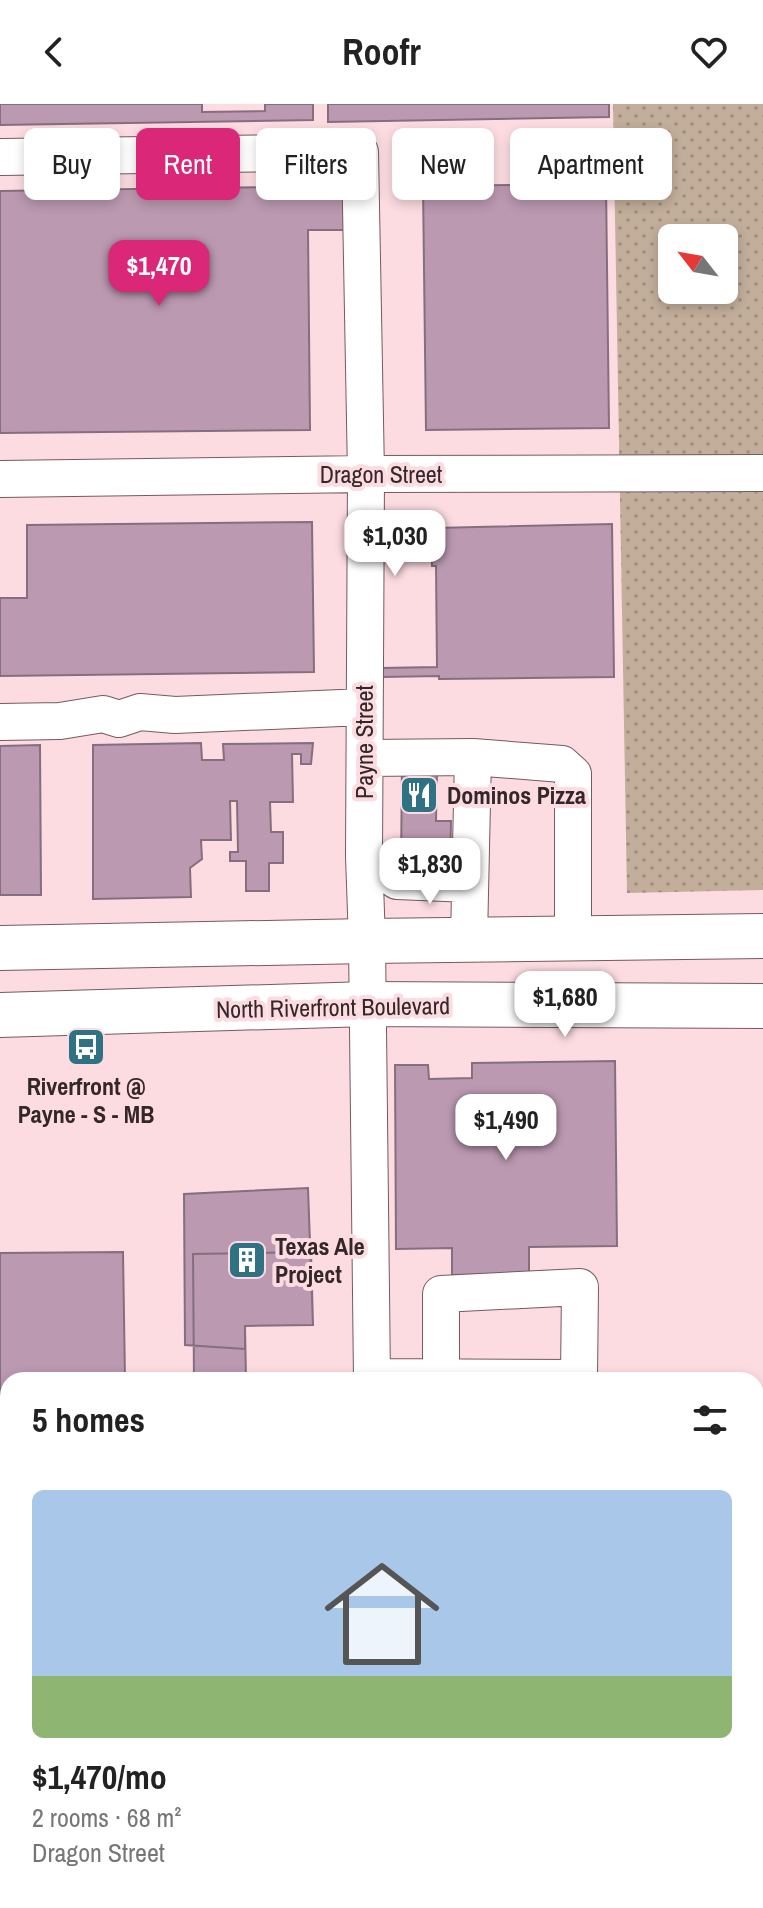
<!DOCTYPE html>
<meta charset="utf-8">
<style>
:root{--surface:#fff;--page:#f6f6f6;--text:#222;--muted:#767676;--accent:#db2777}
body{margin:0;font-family:"Archivo Narrow",sans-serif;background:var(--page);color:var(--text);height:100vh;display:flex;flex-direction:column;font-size:30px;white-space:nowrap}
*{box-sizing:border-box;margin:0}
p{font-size:26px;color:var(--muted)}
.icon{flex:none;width:44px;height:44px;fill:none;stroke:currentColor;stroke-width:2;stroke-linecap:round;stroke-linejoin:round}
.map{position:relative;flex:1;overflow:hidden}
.side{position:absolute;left:0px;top:1268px;width:764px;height:536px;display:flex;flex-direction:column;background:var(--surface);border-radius:24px 24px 0 0;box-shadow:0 4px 12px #0003}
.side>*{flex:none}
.top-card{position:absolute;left:24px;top:24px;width:716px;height:72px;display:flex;gap:16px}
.needle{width:52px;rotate:301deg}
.tools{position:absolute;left:658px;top:120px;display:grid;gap:16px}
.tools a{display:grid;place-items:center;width:80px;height:80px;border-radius:12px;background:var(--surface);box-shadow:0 4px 12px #0003;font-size:40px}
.price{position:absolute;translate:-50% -68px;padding:0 18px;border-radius:16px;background:#fff;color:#222;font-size:26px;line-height:52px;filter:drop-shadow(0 2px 4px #0008)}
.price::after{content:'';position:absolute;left:50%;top:48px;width:24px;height:18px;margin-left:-12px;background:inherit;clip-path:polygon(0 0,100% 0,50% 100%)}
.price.active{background:var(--accent);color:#fff}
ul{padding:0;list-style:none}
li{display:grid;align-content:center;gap:16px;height:424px;padding:0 32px}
li span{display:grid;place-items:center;height:248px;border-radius:12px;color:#555}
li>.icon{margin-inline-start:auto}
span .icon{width:144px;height:144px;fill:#fffc;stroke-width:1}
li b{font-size:34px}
h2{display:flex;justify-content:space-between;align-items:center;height:96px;padding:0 32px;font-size:34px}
.chip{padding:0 28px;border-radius:12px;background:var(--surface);box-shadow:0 4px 12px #0003;font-size:28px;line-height:72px}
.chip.active{background:var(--accent);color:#fff}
header{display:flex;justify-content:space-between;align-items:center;height:104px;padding:0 32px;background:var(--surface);font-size:36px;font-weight:700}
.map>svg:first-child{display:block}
</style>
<header><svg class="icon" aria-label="back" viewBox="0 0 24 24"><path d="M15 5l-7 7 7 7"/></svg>Roofr<svg class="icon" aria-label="heart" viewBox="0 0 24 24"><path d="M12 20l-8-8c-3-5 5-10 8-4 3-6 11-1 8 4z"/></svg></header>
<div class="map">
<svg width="763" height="1804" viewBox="0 0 763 1804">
<defs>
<pattern id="grass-dots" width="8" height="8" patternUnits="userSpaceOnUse" patternTransform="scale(2)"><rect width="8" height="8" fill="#c3ae9b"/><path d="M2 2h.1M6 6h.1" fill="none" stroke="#9f8e7e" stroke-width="1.8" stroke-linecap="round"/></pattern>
</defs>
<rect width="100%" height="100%" fill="#fcdce1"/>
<path fill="url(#grass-dots)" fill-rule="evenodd" d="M613,0H763V786L627,789ZM672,134H724V186H672Z"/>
<path fill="#bb99b1" stroke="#856e7e" stroke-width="2" d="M0,0H202V8L265,7V0H313V16L0,21Z
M328,0H609V13L328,18Z
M606,80L609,324L426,326L423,82Z
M353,82L354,126H308L310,326L0,329V87Z
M312,418L314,568L0,572V494H27V421Z
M612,420L614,573L439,575V572L382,573L381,564L437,563L436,462H432L431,431L434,424Z
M201,639L202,656H224L223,640L313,639L311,660H301V650H292L293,698H270L271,728H283V759H269V787H246V757H230V748H238L237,697H230L231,736H201L202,755L190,764L191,793L93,795V641Z
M40,641L41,791H0V642Z
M402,656L437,665L436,717H451L450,767L401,766Z
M615,957L617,1142L529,1143V1170L452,1171V1144L396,1145L395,961H428L429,975L472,974V959Z
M308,1084L313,1221L245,1222V1245L185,1241L184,1090Z
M123,1148L125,1276H8V1723H0V1149Z
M311,1148L313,1221L245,1222L246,1276H282H194L193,1150Z
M39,1796H133V1804H39Z
M201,1796H325V1804H201Z
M417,1796H574L575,1804H417Z"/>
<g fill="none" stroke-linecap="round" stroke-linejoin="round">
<defs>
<path id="minor" d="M0,53L360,48L366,370L364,752L367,837L372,1276
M0,375L366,370L763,369
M0,618L60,617L103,610L119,615L140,608L175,611L364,603
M365,654L473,653
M364,752L397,777L470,780
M469,835L473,653L562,660L573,670V835
M372,1273L579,1274L580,1183L441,1190V1273
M152,1796V1804
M378,1796V1804
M611,1804V1796"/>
<path id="major" d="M0,844L367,837L763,832
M0,911L368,900L763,902"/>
</defs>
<use href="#minor" stroke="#755a5f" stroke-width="38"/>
<use href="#major" stroke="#755a5f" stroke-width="46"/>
<use href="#minor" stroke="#fff" stroke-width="36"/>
<use href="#major" stroke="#fff" stroke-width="44"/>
</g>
<defs>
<symbol id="restaurant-square" viewBox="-11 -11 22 22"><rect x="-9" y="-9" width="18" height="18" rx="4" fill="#2f7283" stroke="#fcdce1"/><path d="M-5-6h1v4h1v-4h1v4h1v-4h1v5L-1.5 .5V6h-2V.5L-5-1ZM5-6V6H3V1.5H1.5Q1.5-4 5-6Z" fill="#fff"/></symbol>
<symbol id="bus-square" viewBox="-11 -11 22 22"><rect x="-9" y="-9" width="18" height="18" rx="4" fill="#2f7283" stroke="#fcdce1"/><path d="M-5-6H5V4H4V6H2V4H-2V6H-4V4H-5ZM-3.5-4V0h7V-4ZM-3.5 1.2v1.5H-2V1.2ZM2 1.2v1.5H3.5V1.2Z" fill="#fff"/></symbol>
<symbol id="building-square" viewBox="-11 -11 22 22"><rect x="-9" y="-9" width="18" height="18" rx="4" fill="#2f7283" stroke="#fcdce1"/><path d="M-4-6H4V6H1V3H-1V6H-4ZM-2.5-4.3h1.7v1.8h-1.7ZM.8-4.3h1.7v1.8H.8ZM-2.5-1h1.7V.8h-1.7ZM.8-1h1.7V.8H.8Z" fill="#fff"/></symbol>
</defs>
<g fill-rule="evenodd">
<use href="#restaurant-square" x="397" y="669" width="44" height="44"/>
<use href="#bus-square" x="64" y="921" width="44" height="44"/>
<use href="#building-square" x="225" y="1134" width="44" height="44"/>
</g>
<g text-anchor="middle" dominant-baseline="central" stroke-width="8" stroke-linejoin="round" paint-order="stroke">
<g font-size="24" fill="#332729" stroke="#fcdce1">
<text x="381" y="370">Dragon Street</text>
<text transform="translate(364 638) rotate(-90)">Payne Street</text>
<text transform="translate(333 903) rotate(-1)">North Riverfront Boulevard</text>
</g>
<g font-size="24" font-weight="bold" fill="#332729" stroke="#fcdce1" text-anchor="start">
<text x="447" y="691">Dominos Pizza</text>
<text x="86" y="982" text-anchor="middle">Riverfront @<tspan x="86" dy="28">Payne - S - MB</tspan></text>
<text x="275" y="1142">Texas Ale<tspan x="275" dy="28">Project</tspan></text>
</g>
</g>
</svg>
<div class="tools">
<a><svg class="needle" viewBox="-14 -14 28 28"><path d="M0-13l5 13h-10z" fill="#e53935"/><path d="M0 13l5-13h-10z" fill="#767676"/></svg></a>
</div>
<b class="price active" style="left:159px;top:204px">$1,470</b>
<b class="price" style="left:395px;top:474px">$1,030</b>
<b class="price" style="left:430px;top:802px">$1,830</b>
<b class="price" style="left:565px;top:935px">$1,680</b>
<b class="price" style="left:506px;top:1058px">$1,490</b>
<div class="top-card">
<a class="chip">Buy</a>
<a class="chip active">Rent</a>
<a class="chip">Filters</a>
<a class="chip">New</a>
<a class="chip">Apartment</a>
</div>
<section class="side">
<h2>5 homes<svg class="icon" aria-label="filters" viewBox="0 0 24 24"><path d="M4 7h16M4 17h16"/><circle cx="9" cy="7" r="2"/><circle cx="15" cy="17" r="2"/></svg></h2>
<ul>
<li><span style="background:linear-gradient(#a9c7e8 75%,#8fb573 0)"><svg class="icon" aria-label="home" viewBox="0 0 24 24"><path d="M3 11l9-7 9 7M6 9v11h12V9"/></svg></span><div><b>$1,470/mo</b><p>2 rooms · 68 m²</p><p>Dragon Street</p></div></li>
</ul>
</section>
</div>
